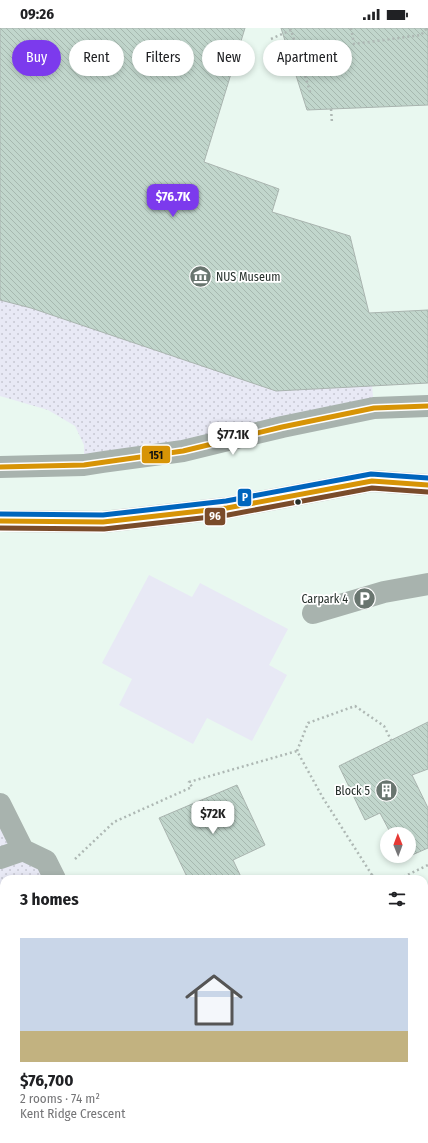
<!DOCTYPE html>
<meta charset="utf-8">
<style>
:root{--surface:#fff;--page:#f2f2f2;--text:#202124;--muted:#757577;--accent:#7c3aed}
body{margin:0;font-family:"Fira Sans Condensed",sans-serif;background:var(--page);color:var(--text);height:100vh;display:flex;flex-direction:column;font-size:15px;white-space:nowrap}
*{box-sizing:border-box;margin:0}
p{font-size:13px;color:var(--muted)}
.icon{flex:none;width:22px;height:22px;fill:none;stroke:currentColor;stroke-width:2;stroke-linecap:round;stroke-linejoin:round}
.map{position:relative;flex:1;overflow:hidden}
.details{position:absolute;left:0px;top:847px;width:428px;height:268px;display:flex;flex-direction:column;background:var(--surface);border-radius:12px 12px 0 0;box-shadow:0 2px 6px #0003}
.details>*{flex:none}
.banner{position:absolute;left:12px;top:12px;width:404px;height:36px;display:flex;gap:8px}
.needle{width:26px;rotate:359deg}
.fabs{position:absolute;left:380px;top:799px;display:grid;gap:8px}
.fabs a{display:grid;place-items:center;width:36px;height:36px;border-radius:50%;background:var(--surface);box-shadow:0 2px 6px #0003;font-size:20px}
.price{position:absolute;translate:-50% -34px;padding:0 9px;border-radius:8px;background:#fff;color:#222;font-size:13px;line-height:26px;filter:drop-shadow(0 1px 2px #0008)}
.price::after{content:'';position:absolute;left:50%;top:24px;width:12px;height:9px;margin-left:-6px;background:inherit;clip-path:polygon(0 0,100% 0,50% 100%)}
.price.active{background:var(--accent);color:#fff}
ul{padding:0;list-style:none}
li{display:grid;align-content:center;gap:8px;height:212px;padding:0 20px}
li span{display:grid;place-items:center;height:124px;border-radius:0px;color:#555}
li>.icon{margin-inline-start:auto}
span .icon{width:72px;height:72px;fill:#fffc;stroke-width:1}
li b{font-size:17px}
h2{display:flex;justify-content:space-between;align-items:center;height:48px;padding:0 20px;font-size:17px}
.tag{padding:0 14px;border-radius:18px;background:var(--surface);box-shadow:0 2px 6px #0003;font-size:14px;line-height:36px}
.tag.active{background:var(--accent);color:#fff}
.status{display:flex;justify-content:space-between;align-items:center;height:28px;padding:0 20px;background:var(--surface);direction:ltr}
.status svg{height:11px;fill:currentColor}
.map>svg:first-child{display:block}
</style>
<div class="status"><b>09:26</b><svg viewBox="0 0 49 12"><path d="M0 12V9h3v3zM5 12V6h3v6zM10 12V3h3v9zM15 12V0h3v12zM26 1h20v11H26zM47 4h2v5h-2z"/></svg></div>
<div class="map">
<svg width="428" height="1115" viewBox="0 0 428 1115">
<defs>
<pattern id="grass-dots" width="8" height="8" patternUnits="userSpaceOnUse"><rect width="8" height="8" fill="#e8e9f5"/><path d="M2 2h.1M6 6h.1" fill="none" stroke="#c7c8d2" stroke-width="1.8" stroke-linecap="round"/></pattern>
<pattern id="building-back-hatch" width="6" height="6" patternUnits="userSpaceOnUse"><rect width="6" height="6" fill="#c1d6cc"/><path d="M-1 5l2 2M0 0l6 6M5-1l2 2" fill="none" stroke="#a6b8af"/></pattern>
</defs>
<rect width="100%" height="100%" fill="#e9f8f0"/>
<path fill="url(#grass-dots)" d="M0,272L31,280L276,363L372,357L374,380L84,437V417L75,398L48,382L0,368Z
M0,776L55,851H4V904L0,906Z"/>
<path fill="#e8e9f5" d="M149,547L192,569L200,555L288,601L269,637L287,647L252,713L207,690L193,716L119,677L132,651L102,635Z"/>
<path fill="url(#building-back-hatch)" stroke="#a9b4af" d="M0,0H245L204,134L279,161L272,184L350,208L369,285L428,282V355L276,363L31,280L0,272Z
M281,0H428V77L307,82Z
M428,694V741L412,747L428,780V820L403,831L402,828H409V806H391L380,785L365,792L339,738Z
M237,757L265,817L233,832L242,851H188L159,790Z"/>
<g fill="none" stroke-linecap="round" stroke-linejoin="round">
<path stroke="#aeb8b4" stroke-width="2.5" stroke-dasharray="2 3" stroke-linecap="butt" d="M351,0L354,16L421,7L427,0
M271,11L291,2L311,67
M331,81L332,95
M75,831L114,794L192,759L189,754L297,723
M372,847L323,770L297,723L308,695L355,678L384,698L391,712
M363,851L372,847L375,851
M399,851L428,837
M424,909L428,914"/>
<path stroke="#a8b3ae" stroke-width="22" d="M0,439L84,437L103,434L183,423L282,399L374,380L428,378
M0,493L103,494L227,480L372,453L428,457
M313,585L384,564L428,556
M0,776L23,822
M0,830L23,822L46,833L55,851
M0,906L4,904
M0,968L4,976
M72,1111L74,1115
M165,1111L167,1115
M256,1111L257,1115"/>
<defs>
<path id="bus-1" d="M0,439L84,437L183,423L282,399L374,380L428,378
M0,493L103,494L227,480L372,453L428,457"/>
<path id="bus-2" d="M0,500L104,501L228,487L372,460L428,464"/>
<path id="bus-3" d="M0,486L103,487L226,473L371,446L428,450"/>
</defs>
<use href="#bus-1" stroke="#fff" stroke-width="8"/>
<use href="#bus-2" stroke="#fff" stroke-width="8"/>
<use href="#bus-3" stroke="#fff" stroke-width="8"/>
<use href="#bus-1" stroke="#d79406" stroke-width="5"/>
<use href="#bus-2" stroke="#7a4b2a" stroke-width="5"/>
<use href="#bus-3" stroke="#0065bd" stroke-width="5"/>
</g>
<defs>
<symbol id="museum-disc" viewBox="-11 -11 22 22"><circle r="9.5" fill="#69756f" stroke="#fff"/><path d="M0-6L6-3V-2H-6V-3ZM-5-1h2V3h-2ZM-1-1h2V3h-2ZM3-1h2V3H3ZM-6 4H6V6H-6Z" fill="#fff"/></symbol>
<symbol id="parking-disc" viewBox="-11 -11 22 22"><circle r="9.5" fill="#69756f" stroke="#fff"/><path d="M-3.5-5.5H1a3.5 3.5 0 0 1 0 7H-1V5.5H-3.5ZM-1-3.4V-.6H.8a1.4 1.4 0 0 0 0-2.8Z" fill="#fff"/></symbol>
<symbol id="building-disc" viewBox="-11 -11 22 22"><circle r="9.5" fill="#69756f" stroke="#fff"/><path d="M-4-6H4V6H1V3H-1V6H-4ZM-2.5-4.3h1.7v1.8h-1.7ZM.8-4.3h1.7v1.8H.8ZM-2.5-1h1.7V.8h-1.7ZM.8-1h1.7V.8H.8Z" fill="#fff"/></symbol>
</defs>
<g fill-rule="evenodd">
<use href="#museum-disc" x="188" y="236" width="25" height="25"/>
<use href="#parking-disc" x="352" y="558" width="25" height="25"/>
<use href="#building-disc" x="374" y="750" width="25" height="25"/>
</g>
<circle fill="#242e29" stroke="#fff" stroke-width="1.5" cx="298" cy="474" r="3.5"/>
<g text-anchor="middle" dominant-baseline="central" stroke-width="3.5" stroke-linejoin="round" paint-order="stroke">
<g font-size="12" fill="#242e29" stroke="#fff" text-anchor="end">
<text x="216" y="249" text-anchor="start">NUS Museum</text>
<text x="348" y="571">Carpark 4</text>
<text x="370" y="763">Block 5</text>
</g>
</g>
<g stroke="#fff" stroke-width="1.5">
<rect x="141" y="417" width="30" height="19" rx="4" fill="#d79406"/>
<rect x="237" y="460" width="15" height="19" rx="4" fill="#0065bd"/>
<rect x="204" y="479" width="22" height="19" rx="4" fill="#7a4b2a"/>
</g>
<g font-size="11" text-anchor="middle" font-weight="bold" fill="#fff">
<text x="245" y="473">P</text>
<text x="215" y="492">96</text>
</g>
<g font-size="11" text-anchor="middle" font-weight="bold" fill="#111">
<text x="156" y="431">151</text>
</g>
</svg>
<div class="fabs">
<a><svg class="needle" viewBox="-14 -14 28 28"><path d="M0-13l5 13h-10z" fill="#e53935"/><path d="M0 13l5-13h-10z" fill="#757577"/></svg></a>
</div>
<b class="price active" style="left:173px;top:190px">$76.7K</b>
<b class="price" style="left:233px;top:428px">$77.1K</b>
<b class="price" style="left:213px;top:807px">$72K</b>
<div class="banner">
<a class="tag active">Buy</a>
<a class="tag">Rent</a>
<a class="tag">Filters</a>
<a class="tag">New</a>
<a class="tag">Apartment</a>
</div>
<section class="details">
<h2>3 homes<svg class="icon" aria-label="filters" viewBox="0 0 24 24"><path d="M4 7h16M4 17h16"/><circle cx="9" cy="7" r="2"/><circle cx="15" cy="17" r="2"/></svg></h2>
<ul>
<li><span style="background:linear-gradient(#c9d6e8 75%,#c2b280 0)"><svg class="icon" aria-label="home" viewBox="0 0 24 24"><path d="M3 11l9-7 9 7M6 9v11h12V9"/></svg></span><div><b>$76,700</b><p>2 rooms · 74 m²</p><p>Kent Ridge Crescent</p></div></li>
</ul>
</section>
</div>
